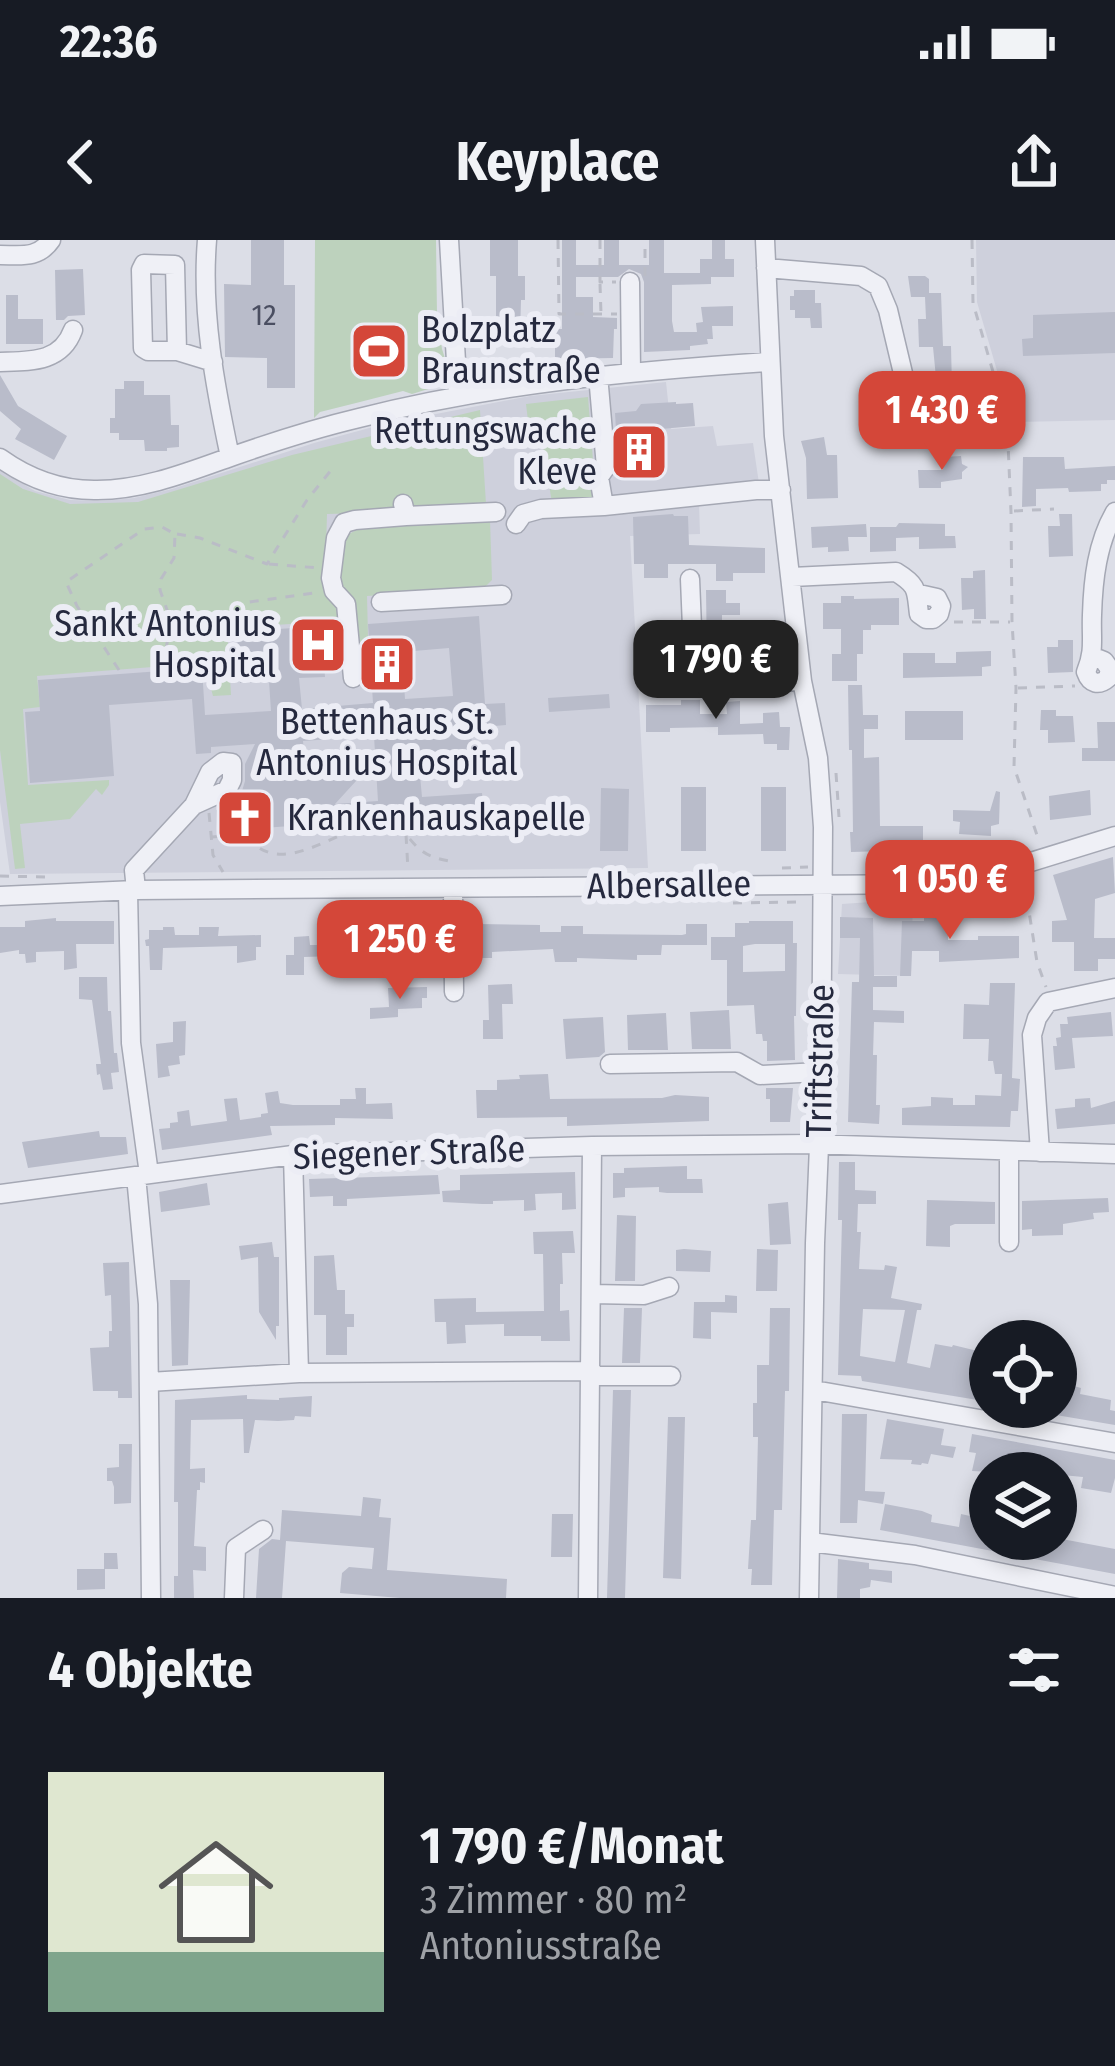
<!DOCTYPE html>
<html lang="de">
<meta charset="utf-8">
<style>
:root{--surface:#171b24;--page:#242831;--text:#f1f3f6;--muted:#9ea1a6;--line:#363941;--accent:#d44739}
body{margin:0;font-family:"Fira Sans Condensed",sans-serif;background:var(--page);color:var(--text);height:100vh;display:flex;flex-direction:column;font-size:45px;white-space:nowrap}
*{box-sizing:border-box;margin:0}
p{font-size:39px;color:var(--muted)}
.icon{flex:none;width:66px;height:66px;fill:none;stroke:currentColor;stroke-width:2;stroke-linecap:round;stroke-linejoin:round}
.map{position:relative;height:1358px;overflow:hidden}
.side{display:flex;flex-direction:column;background:var(--surface);flex:1}
.side>*{flex:none}
.tools{position:absolute;left:969px;top:1080px;display:grid;gap:24px}
.tools a{display:grid;place-items:center;width:108px;height:108px;border-radius:50%;background:var(--surface);box-shadow:0 6px 18px #0003;font-size:60px}
.price{position:absolute;translate:-50% -102px;padding:0 27px;border-radius:24px;background:var(--accent);color:#fff;font-size:39px;line-height:78px;filter:drop-shadow(0 3px 6px #0008)}
.price::after{content:'';position:absolute;left:50%;top:72px;width:36px;height:27px;margin-left:-18px;background:inherit;clip-path:polygon(0 0,100% 0,50% 100%)}
.price.selected{background:#222;color:#fff}
ul{padding:0;list-style:none}
li{display:flex;align-items:center;gap:36px;height:300px;padding:0 48px}
li+li{border-top:3px solid var(--line)}
li span{display:grid;place-items:center;flex:none;width:336px;height:240px;border-radius:0px;color:#555}
li>.icon{margin-inline-start:auto}
span .icon{width:144px;height:144px;fill:#fffc;stroke-width:1}
li b{font-size:51px}
h2{display:flex;justify-content:space-between;align-items:center;height:144px;padding:0 48px;font-size:51px}
.status{display:flex;justify-content:space-between;align-items:center;height:84px;padding:0 60px;background:var(--surface);direction:ltr}
.status svg{height:33px;fill:currentColor}
header{display:flex;justify-content:space-between;align-items:center;height:156px;padding:0 48px;background:var(--surface);font-size:54px;font-weight:700}
.map>svg:first-child{display:block}
</style>
<div class="status"><b>22:36</b><svg viewBox="0 0 49 12"><path d="M0 12V9h3v3zM5 12V6h3v6zM10 12V3h3v9zM15 12V0h3v12zM26 1h20v11H26zM47 4h2v5h-2z"/></svg></div>
<header><svg class="icon" aria-label="back" viewBox="0 0 24 24"><path d="M15 5l-7 7 7 7"/></svg>Keyplace<svg class="icon" aria-label="share" viewBox="0 0 24 24"><path d="M12 15V3M7 8l5-5 5 5M5 13v7h14v-7"/></svg></header>
<div class="map">
<svg width="1115" height="1358" viewBox="0 0 1115 1358">
<rect width="100%" height="100%" fill="#dcdee7"/>
<path fill="#ced0dc" d="M976,0H1115V180L1012,182L977,62Z
M666,142L671,189L713,186L717,206L753,203L761,257L699,263L700,294L630,296L648,628L10,634L0,562V230L35,251L70,260L101,261L134,258L172,249L314,203L384,184L530,156Z
M913,659L911,736L838,734L842,664Z"/>
<path fill="#bdd2bd" d="M315,0H436L437,75L442,109L448,128L445,139L436,147L425,150L412,154L403,151L356,163L320,172L314,178Z
M588,157L596,258L552,263L540,188L529,189L526,164Z
M480,170L486,264L479,270L327,274L325,343L342,368L345,393H327L323,382L227,388L231,455L213,456L204,423L37,436L40,467L23,469L28,545L109,540V545L102,555L96,549L70,579L20,584L25,628L15,629L0,510V234L23,249L70,264L138,262L292,215Z
M490,280L492,340L484,348L367,356L369,436L361,435C354,408 331,329 339,306C351,272 459,281 490,280Z"/>
<path fill="#b9bcca" fill-rule="evenodd" d="M251,0H284V45H295V148H267V118L225,117L224,44L251,45Z
M490,0H518V36H525V60H521L520,96H496V36H490Z
M562,0H576V25H604V0H619V25H649V0H664V33H700V19H712V0H725V19H734V37H711V44L672,45V81L674,92H697L696,83L703,82L701,67L733,66V86H712L713,99H707L708,104L690,106V110L644,112V42L641,34L629,29L618,37H576V57H593V77L617,78V89H614L613,118L555,119V89H562Z
M83,29L85,75L68,76L64,80H56L55,30Z
M908,36H925L929,39V53H941L943,106H951L952,148H937L933,107H919L918,79H926L925,57H911Z
M794,50H815V63H821L822,88H811L810,78H795V70H790V56H794Z
M6,55H18V79H43V104H6Z
M1115,72V113L1023,116L1022,99L1033,98V75Z
M0,135L18,166L67,196L54,220L15,199L21,189L0,171Z
M124,141H144V155H170L171,185H179V207L167,208V211H145L144,200H119V193H110V178H115V149H124Z
M676,162V164L693,163L695,186L661,189L663,233L619,236L615,173L636,171L641,164Z
M824,197L827,215H837L838,258L807,259L806,218L801,201Z
M961,216L962,224L968,227L962,232V239L941,242V248H919L918,230H943V217Z
M1023,217H1064L1065,229L1115,226V240H1107V244H1101V251L1069,252L1068,248L1036,249V266L1022,267Z
M673,274L674,276H688L689,305L765,308V333H733V341H716V324H668V338H644V324H634L633,277Z
M1059,274H1072L1073,316L1049,317L1048,286H1060Z
M899,283L945,284V296H955L956,308L919,309V297L896,298V311L870,312V287H896Z
M866,284L867,297H848L849,311L828,312V307L812,308L811,287Z
M985,330L986,379H974V369L962,370L961,338H973V331Z
M706,350H726V363H740V375H722V410L749,419V407H774V427H732L731,430L707,421Z
M841,356H854V359L899,358V385H871V390H863V414H857V441H832V414H841V389H823V363H841Z
M479,376L485,464L505,463L506,485L471,488L473,521L419,525L422,557L482,553L484,580L422,584L421,576L226,591V586L217,587L216,570L253,568L242,551L245,541V524L255,504L211,507V513L196,514L192,459L109,465L114,536L30,543L25,472L40,471L38,440L202,428L205,475L271,471L269,441L240,443L237,392L321,386L325,437L299,438L302,469L373,463L368,384ZM449,408L453,456L405,459L402,412ZM374,496L378,561L335,564L367,529L342,507L325,526L318,520L305,521L303,501Z
M1058,400H1073V432L1048,433L1047,407H1058Z
M991,411V426L982,427V436L903,438V413H935V423H956V412Z
M848,445H862L863,475H878V489H864V518L879,517L880,586H923V610L851,612L850,592H853L852,510H849Z
M609,454L610,468L549,472L548,458Z
M681,460H700V474H727L726,462L740,461V484L763,483V473L779,472L780,487H790L789,510H777V504H764L763,494L718,495V487L670,488V492H646V465H681Z
M1041,470H1056V476H1073L1075,502L1048,503V490H1040Z
M905,471H963V500H905Z
M1097,482H1115V521H1082V508H1098Z
M681,547H706V611H681Z
M761,547H786V611H761Z
M601,548L629,549L628,611H600Z
M1090,550L1091,575L1050,580L1049,556Z
M996,551L1000,552L999,584L991,586V596L959,594L960,582L953,581V570L990,571Z
M1113,617L1115,653L1095,659L1094,698H1115V719H1098V731H1074V702H1052V681L1067,680L1053,635Z
M924,668H948V700H978V696H1019V718L939,722V711H912L911,736H900L902,681H924Z
M840,677L873,678L874,736H897V747H873V770L904,771V783L874,782L873,815H877L876,865H880L879,884L848,882L852,742H859L860,698H840Z
M56,678V681H114V704H76L77,728L64,730V711L36,712V722L26,723L25,714H19V710L0,713V687H25V681Z
M749,681H793V703H797L796,776H794L795,820L767,821V801H763L762,794H756L754,765L727,766V720H711V697H735V683H749ZM755,704H785V731L743,732V706Z
M413,683L437,684L435,718H423V701L374,700V685Z
M477,684L540,685V692H561V686H583V694L682,695L686,694V684H707V705H662L661,715H637V720L577,718V722H555L553,709L492,712V718H477Z
M163,687H174L175,695H199V687H219L218,696L261,695V707H256V720L237,723V706L163,708L162,730H150L149,706H146L145,700L149,699V690H163Z
M336,695L371,696V708H355V720H335V716L304,717V735H286V715H294V697L309,696L310,705H336Z
M79,737H107L108,771H111L114,813H117L119,832L111,833L113,849L103,850L100,834L97,835L96,824H101L92,760L79,759Z
M990,743H1015L1012,838L1020,839L1018,871H1011L1010,887L902,885V868L931,866V857L953,858V865H975V855L1001,856L1002,834H995L993,821H988L989,799H963L964,764L989,765Z
M512,744L513,764H502L503,799H483V780H489L488,745Z
M427,747V758H422V768L398,769V777L370,779V768L389,767L388,748Z
M729,770L731,809H692L690,772Z
M1111,772L1113,796L1072,798L1075,828L1055,830L1053,806H1057L1056,798L1061,797L1060,784H1068L1067,777Z
M666,773L668,810H628L627,775Z
M603,777L605,812L599,817L566,819L563,779Z
M186,781L185,815L179,816L180,824L168,826L170,836L158,838L156,804L173,802V782Z
M548,834L550,859L662,858L675,855L709,857V881L567,886V877L477,878L476,850H497V840L520,839L519,835Z
M355,848H366V864L392,863L393,879L335,878V885L270,886L272,895L162,910L159,889L170,888V883L178,882L177,872L189,870L191,886L227,881L224,859L237,858L240,880L261,877V874L268,873L265,853L278,851L280,863L293,865H340V859H356Z
M766,848H793L790,882H770V859H766Z
M1090,858L1091,868L1115,861V884L1057,889L1055,869L1075,867V859Z
M99,891L100,897H126L128,914L28,928L22,902Z
M839,922H855V950L876,951V964H858L857,992H861L859,1029L884,1030L885,1025L897,1027L891,1058L922,1064L921,1070H917L907,1123L930,1128L935,1104L952,1107L953,1105L990,1114L987,1144L990,1145V1162L862,1141L861,1136L838,1135L842,980H838ZM863,1069L905,1070L895,1122L860,1116Z
M687,926V939H702L703,953H667L659,952V947L625,948V957L613,958V933H624V928Z
M575,932L576,969L562,970V953L535,954L536,970L524,971V960L493,961V964H482L443,962L442,951L460,950V935Z
M438,935L440,954L347,959V966H333V956L310,957L309,939Z
M207,943L210,965L161,972L159,952Z
M1108,958L1109,972L1093,973L1094,979L1063,984V995L1032,996V989L1022,990V961Z
M927,960L995,962V984H955L950,986V1007L926,1006Z
M788,962L791,1004L770,1005L768,964Z
M617,975L636,976L635,1041H615Z
M573,991L575,1013H562L563,1044H560V1071L569,1070L570,1101H541V1096H504V1084L465,1085L466,1103L447,1104L446,1082H435L434,1059L476,1058V1072L544,1071L543,1014H534L533,992Z
M272,1002L274,1017H279V1086H276V1100L259,1072L258,1017L241,1020L239,1006Z
M684,1009L711,1011L710,1032L676,1031V1010Z
M757,1009L778,1010L777,1051H756Z
M334,1015L337,1050H345V1074H354V1087H347V1115H326V1075H314V1016Z
M129,1022L132,1158H118V1151H93L90,1108L109,1107V1091H112L111,1055L105,1056L103,1023Z
M170,1040H190L188,1125L172,1126Z
M725,1055L737,1056V1073L711,1072V1099L693,1098L694,1062H725Z
M624,1068H642L640,1123H622Z
M770,1068H790L789,1151H785L782,1270H774L772,1345H751L752,1329H748L751,1280H756L758,1197H753V1163H757V1125H769Z
M1056,1141L1081,1148L1080,1154L1111,1160L1110,1170L1115,1171V1185L1056,1175Z
M613,1150H631L625,1358H607Z
M247,1155V1159L279,1160V1158L312,1156L311,1177L295,1176L294,1180L278,1181L255,1180L249,1213H244L243,1179L191,1180L190,1229L205,1228V1243L200,1242V1250H197L194,1306L206,1307V1331L193,1330L194,1358H174V1336H178V1262H174L175,1160Z
M842,1174H867L865,1251L885,1252L883,1264L858,1260L857,1283H840Z
M668,1177H685L681,1339L663,1338Z
M887,1179L944,1189L941,1205L956,1207L953,1218L931,1214L928,1224L922,1223L921,1225L911,1224L912,1220L880,1219Z
M972,1194L1115,1220V1238L1111,1253L1081,1248L1083,1237L1041,1233V1229L1011,1223L1009,1233L972,1231L976,1213L969,1212Z
M119,1204H132L131,1263L114,1264V1247L112,1241H107V1228L119,1227Z
M975,1253L988,1256L982,1284L990,1286V1299H1062L1115,1309V1334L880,1290L885,1264L922,1271L932,1275L931,1282L959,1287L961,1274L970,1276Z
M363,1257L381,1259L379,1277L391,1278L387,1330L507,1339L506,1358H400L340,1353L342,1333L349,1327L372,1329L374,1308L286,1301L282,1358H256L259,1309L272,1299L280,1300L282,1270L361,1276Z
M552,1274H573L572,1317H551Z
M104,1313H117L118,1329H105V1349L77,1350V1329H104Z
M838,1319L869,1323V1329L892,1331V1343L871,1340L870,1347L860,1349V1358H837Z"/>
<g fill="none" stroke-linecap="round" stroke-linejoin="round">
<defs>
<path id="minor" d="M207,0C201,73 215,146 230,217
M449,0L458,156
M765,0L774,196L802,441L818,518L823,587L821,857L815,1003L809,1358
M0,15C21,15 38,19 51,0
M766,28L861,36L878,46L888,70L906,146L920,170
M630,42L631,132
M177,111L175,25L144,24L141,30L143,108L148,111H177L213,122
M0,122C30,121 61,123 73,90
M598,135L606,227L599,237L604,266
M0,218C28,238 58,250 94,250C142,251 191,231 236,215C276,201 317,188 359,178C493,144 631,131 769,122
M403,264L406,276L496,272
M516,284L523,274L541,269L604,266L756,250H781
M792,337L896,332C919,346 916,351 919,374L926,379H933L939,374L941,366L937,358L919,354
M690,339L694,436L698,444L802,441
M381,362L502,355
M1094,417L1104,421L1110,429L1108,438C1099,446 1090,444 1086,432C1095,410 1091,399 1092,375C1093,340 1097,303 1115,272
M353,438L346,364L334,351L331,338L336,298L344,283L355,280L406,276
M453,648L454,752
M136,650L134,630L194,565L227,550L232,540V523L223,522L210,532L194,565
M128,651L131,803L149,934
M0,656L136,650L944,644L979,638L1115,596
M610,824L737,822L760,835L819,832
M1009,911V1002
M1040,912L1032,795L1037,778L1048,762L1115,748
M293,915L299,1133
M136,936L148,1064L151,1358
M0,954L293,915L592,906L810,904L1115,914
M592,1054L644,1055L669,1047
M592,1136H671
M149,1142L299,1133L592,1131
M814,1150L1115,1203
M810,1302L915,1315L1115,1356
M234,1358L236,1308L263,1290
M588,1358L592,906"/>
</defs>
<use href="#minor" stroke="#a5a8b4" stroke-width="21"/>
<path stroke="#babcc6" stroke-width="3" stroke-dasharray="9 9" stroke-linecap="butt" d="M558,0L559,74H617
M600,0V42H616
M972,0L973,63L1007,180L1011,272L1012,382L1016,448L1014,527L1039,601
M645,9V36
M600,44L601,74
M932,177L939,181L1005,180
M1014,271L1054,269
M177,294L200,298L267,324L307,260L332,229
M269,324L319,328
M954,382H1010
M245,391L242,363L321,352
M119,430L77,366L66,342L144,289L162,287L175,294L174,318L161,339L160,350L171,381L163,426
M1018,448L1075,446
M836,533L839,577
M209,573L213,615L223,632
M405,577L408,630
M212,597L245,594C282,646 342,581 385,583C403,584 409,602 422,611C430,617 439,619 449,621
M782,628L808,627
M0,636L46,637
M1024,640L1037,722L1046,747
M733,663L796,662"/>
<use href="#minor" stroke="#eff0f6" stroke-width="18"/>
</g>
<defs>
<symbol id="stadium-square" viewBox="-11 -11 22 22"><rect x="-9" y="-9" width="18" height="18" rx="4" fill="#d44739" stroke="#ecedf5"/><path d="M0-5a6.5 5 0 1 0 0 10a6.5 5 0 1 0 0-10ZM-3.5-1.8h7v3.6h-7Z" fill="#fff"/></symbol>
<symbol id="building-square" viewBox="-11 -11 22 22"><rect x="-9" y="-9" width="18" height="18" rx="4" fill="#d44739" stroke="#ecedf5"/><path d="M-4-6H4V6H1V3H-1V6H-4ZM-2.5-4.3h1.7v1.8h-1.7ZM.8-4.3h1.7v1.8H.8ZM-2.5-1h1.7V.8h-1.7ZM.8-1h1.7V.8H.8Z" fill="#fff"/></symbol>
<symbol id="hospital-square" viewBox="-11 -11 22 22"><rect x="-9" y="-9" width="18" height="18" rx="4" fill="#d44739" stroke="#ecedf5"/><path d="M-5-5h3v3.5h4V-5h3V5h-3V1.5h-4V5h-3Z" fill="#fff"/></symbol>
<symbol id="church-square" viewBox="-11 -11 22 22"><rect x="-9" y="-9" width="18" height="18" rx="4" fill="#d44739" stroke="#ecedf5"/><path d="M-1.2-6h2.4v3.5h3.3v2.4h-3.3V6h-2.4V-.1h-3.3v-2.4h3.3Z" fill="#fff"/></symbol>
</defs>
<g fill-rule="evenodd">
<use href="#stadium-square" x="346" y="78" width="66" height="66"/>
<use href="#building-square" x="606" y="179" width="66" height="66"/>
<use href="#hospital-square" x="285" y="372" width="66" height="66"/>
<use href="#building-square" x="354" y="391" width="66" height="66"/>
<use href="#church-square" x="212" y="545" width="66" height="66"/>
</g>
<g text-anchor="middle" dominant-baseline="central" stroke-width="12" stroke-linejoin="round" paint-order="stroke">
<g font-size="30" fill="#4a4e61">
<text x="264" y="75">12</text>
</g>
<g font-size="36" fill="#25293e" stroke="#ecedf5" text-anchor="start">
<text x="421" y="90">Bolzplatz<tspan x="421" dy="41">Braunstraße</tspan></text>
<text x="597" y="191" text-anchor="end">Rettungswache<tspan x="597" dy="41">Kleve</tspan></text>
<text x="276" y="384" text-anchor="end">Sankt Antonius<tspan x="276" dy="41">Hospital</tspan></text>
<text x="387" y="482" text-anchor="middle">Bettenhaus St.<tspan x="387" dy="41">Antonius Hospital</tspan></text>
<text x="287" y="578">Krankenhauskapelle</text>
</g>
<g font-size="36" fill="#25293e" stroke="#ecedf5">
<text transform="translate(669 645) rotate(-1)">Albersallee</text>
<text transform="translate(820 821) rotate(-89)">Triftstraße</text>
<text transform="translate(409 913) rotate(-2)">Siegener Straße</text>
</g>
</g>
</svg>
<div class="tools">
<a><svg class="icon" aria-label="locate" viewBox="0 0 24 24"><circle cx="12" cy="12" r="6"/><path d="M12 2v4M12 18v4M2 12h4M18 12h4"/></svg></a>
<a><svg class="icon" aria-label="layers" viewBox="0 0 24 24"><path d="M12 4l9 5-9 5-9-5zM3 14l9 5 9-5"/></svg></a>
</div>
<b class="price" style="left:942px;top:233px">1 430 €</b>
<b class="price selected" style="left:716px;top:482px">1 790 €</b>
<b class="price" style="left:950px;top:702px">1 050 €</b>
<b class="price" style="left:400px;top:762px">1 250 €</b>
</div>
<section class="side">
<h2>4 Objekte<svg class="icon" aria-label="filters" viewBox="0 0 24 24"><path d="M4 7h16M4 17h16"/><circle cx="9" cy="7" r="2"/><circle cx="15" cy="17" r="2"/></svg></h2>
<ul>
<li><span style="background:linear-gradient(#dfe7d0 75%,#7fa58c 0)"><svg class="icon" aria-label="home" viewBox="0 0 24 24"><path d="M3 11l9-7 9 7M6 9v11h12V9"/></svg></span><div><b>1 790 €/Monat</b><p>3 Zimmer · 80 m²</p><p>Antoniusstraße</p></div></li>
</ul>
</section>
